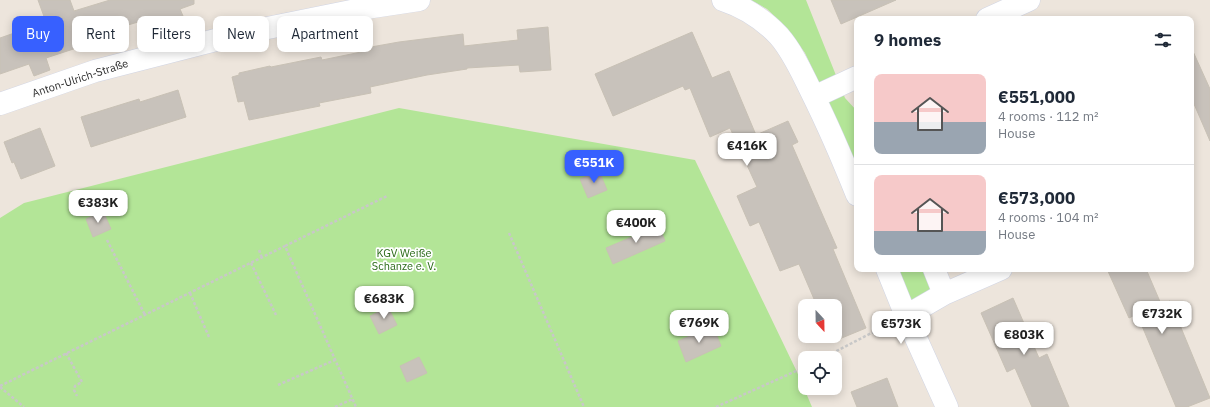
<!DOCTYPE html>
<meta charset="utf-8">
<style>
:root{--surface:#fff;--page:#f6f6f7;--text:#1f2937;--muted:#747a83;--line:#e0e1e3;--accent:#3760ff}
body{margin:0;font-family:"IBM Plex Sans",sans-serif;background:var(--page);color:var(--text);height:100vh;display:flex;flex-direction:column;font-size:15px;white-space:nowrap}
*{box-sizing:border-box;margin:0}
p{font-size:13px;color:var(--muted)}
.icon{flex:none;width:22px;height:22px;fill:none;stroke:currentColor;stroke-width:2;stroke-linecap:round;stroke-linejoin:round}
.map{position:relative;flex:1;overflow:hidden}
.side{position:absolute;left:854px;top:16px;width:340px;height:256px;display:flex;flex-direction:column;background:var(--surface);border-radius:8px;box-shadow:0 2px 10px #0003}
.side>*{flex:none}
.guide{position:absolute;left:12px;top:16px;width:380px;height:36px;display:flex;gap:8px}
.needle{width:26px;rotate:158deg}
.buttons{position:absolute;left:798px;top:299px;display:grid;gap:8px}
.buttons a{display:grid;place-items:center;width:44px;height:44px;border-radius:8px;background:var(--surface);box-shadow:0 2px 10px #0003;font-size:20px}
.price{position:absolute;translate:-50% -34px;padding:0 9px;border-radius:8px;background:#fff;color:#222;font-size:13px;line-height:26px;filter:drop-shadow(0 1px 2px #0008)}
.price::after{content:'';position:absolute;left:50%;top:24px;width:12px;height:9px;margin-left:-6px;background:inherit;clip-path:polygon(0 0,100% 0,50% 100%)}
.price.on{background:var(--accent);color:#fff}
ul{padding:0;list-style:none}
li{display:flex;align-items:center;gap:12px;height:100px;padding:0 20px}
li+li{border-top:1px solid var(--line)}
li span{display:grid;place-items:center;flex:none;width:112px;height:80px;border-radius:8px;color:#555}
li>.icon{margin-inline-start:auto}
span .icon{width:48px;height:48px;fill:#fffc;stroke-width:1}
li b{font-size:17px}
h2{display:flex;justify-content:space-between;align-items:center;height:48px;padding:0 20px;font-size:17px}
.chip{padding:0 14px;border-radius:8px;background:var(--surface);box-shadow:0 2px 10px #0003;font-size:14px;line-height:36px}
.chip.on{background:var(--accent);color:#fff}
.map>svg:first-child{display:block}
</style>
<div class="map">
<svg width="1210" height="407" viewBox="0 0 1210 407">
<rect width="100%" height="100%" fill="#ede5dc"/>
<path fill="#b3e597" d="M751,0H806L845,98L857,111V170L832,111L805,53L787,28L767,9Z
M399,108L695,160L797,372L812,407H0V218L24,203Z
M898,269H922L931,291L911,300Z"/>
<path fill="#c8c2bb" stroke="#c8c1b5" d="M38,0H70L74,11L110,0H194V4L180,9L183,16L150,26L148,19L108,31L110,37L46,58L50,70L34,76L29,64L0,74V38L46,22Z
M831,0H896L841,24Z
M548,27L551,70L520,72L519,65L467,68V69L427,75L370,87L371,93L319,103L320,106L249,120L244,101L238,102L232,77L239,75V73L270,66L271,67L321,57L322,60L371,50V47L399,42L463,34L464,46L518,40L517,30Z
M692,32L712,78L729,71L756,135L788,121L798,142L792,145L837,248L833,249L866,328L832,342L830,336H835V306H817L799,264L780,271L759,222L750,226L737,196L757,187L730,128L710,137L690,88L685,90L683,86L613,116L595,74Z
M1191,47L1210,89V141L1191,97Z
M178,90L186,117L91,147L81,117L139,99L140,102Z
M40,128L55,166L21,179L14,162L12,163L4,142Z
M599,171L607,190L588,198L580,179Z
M103,211L111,229L93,237L86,219Z
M659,226L665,241L613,264L606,248L634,236L633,234L652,227L653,229Z
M1107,269H1146L1161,304L1170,301L1210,398L1187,407H1176L1137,314L1129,318Z
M1013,298L1039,358L1047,354L1069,407H1032L1015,368L1007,372L981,313Z
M388,307L397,325L379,334L370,316Z
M713,326L721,346L686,362L678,341Z
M419,357L427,373L407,382L400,366Z
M887,378L898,407H857L851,392Z"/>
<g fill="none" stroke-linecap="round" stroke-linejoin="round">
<defs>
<path id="minor" d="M723,0C744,7 764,20 779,36C793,52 802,73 811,91C828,125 843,160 857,195
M987,19L1029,0
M814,97L857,77
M0,104L95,71L243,33L366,8L419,0
M887,269L906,316L947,407
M934,269L944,294
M906,316L944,294L1001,269"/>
</defs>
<use href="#minor" stroke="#d1d5e4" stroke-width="23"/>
<path stroke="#c8c8c8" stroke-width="2.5" stroke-dasharray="3 2" stroke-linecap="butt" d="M509,233L584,407
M107,240L145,315
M285,246L387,196
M259,250L262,258
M251,263L276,315
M190,293L209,337
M66,353L82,382L75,386L74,390L77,396
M823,358L885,326
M278,385L335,360
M0,386L285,246L356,407
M0,387L24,407
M335,407L353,399
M716,407L805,367"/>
<use href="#minor" stroke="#fff" stroke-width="22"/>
</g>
<g text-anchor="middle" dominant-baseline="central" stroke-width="3.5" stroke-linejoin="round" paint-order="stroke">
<g font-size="11" fill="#2a2a2a" stroke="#fff">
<text transform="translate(80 78) rotate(-18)">Anton-Ulrich-Straße</text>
</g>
<g font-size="11" fill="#2b6a18" stroke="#fff">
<text x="404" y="253">KGV Weiße<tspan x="404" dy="13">Schanze e. V.</tspan></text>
</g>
</g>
</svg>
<div class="buttons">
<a><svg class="needle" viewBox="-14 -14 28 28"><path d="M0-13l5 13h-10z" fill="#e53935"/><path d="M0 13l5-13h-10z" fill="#747a83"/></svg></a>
<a><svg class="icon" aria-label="locate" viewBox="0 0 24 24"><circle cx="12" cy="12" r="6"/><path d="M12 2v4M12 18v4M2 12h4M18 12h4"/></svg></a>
</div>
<b class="price" style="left:747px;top:167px">€416K</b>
<b class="price on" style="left:594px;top:184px">€551K</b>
<b class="price" style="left:98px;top:224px">€383K</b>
<b class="price" style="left:636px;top:244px">€400K</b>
<b class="price" style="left:384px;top:320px">€683K</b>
<b class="price" style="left:1162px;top:335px">€732K</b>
<b class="price" style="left:699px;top:344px">€769K</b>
<b class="price" style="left:901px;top:345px">€573K</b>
<b class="price" style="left:1024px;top:356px">€803K</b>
<div class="guide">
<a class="chip on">Buy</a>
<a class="chip">Rent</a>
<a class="chip">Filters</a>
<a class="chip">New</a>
<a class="chip">Apartment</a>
</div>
<section class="side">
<h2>9 homes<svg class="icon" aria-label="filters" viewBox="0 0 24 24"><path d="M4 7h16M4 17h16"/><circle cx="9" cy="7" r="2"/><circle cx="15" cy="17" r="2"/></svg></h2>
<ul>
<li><span style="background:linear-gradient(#f6c9c9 60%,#9aa5b1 0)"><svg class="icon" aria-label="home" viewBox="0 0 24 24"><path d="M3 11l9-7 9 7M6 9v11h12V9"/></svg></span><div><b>€551,000</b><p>4 rooms · 112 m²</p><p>House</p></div></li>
<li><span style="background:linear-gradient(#f6c9c9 70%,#9aa5b1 0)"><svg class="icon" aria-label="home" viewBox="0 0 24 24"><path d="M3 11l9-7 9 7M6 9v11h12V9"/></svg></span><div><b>€573,000</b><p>4 rooms · 104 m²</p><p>House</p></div></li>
</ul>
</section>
</div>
